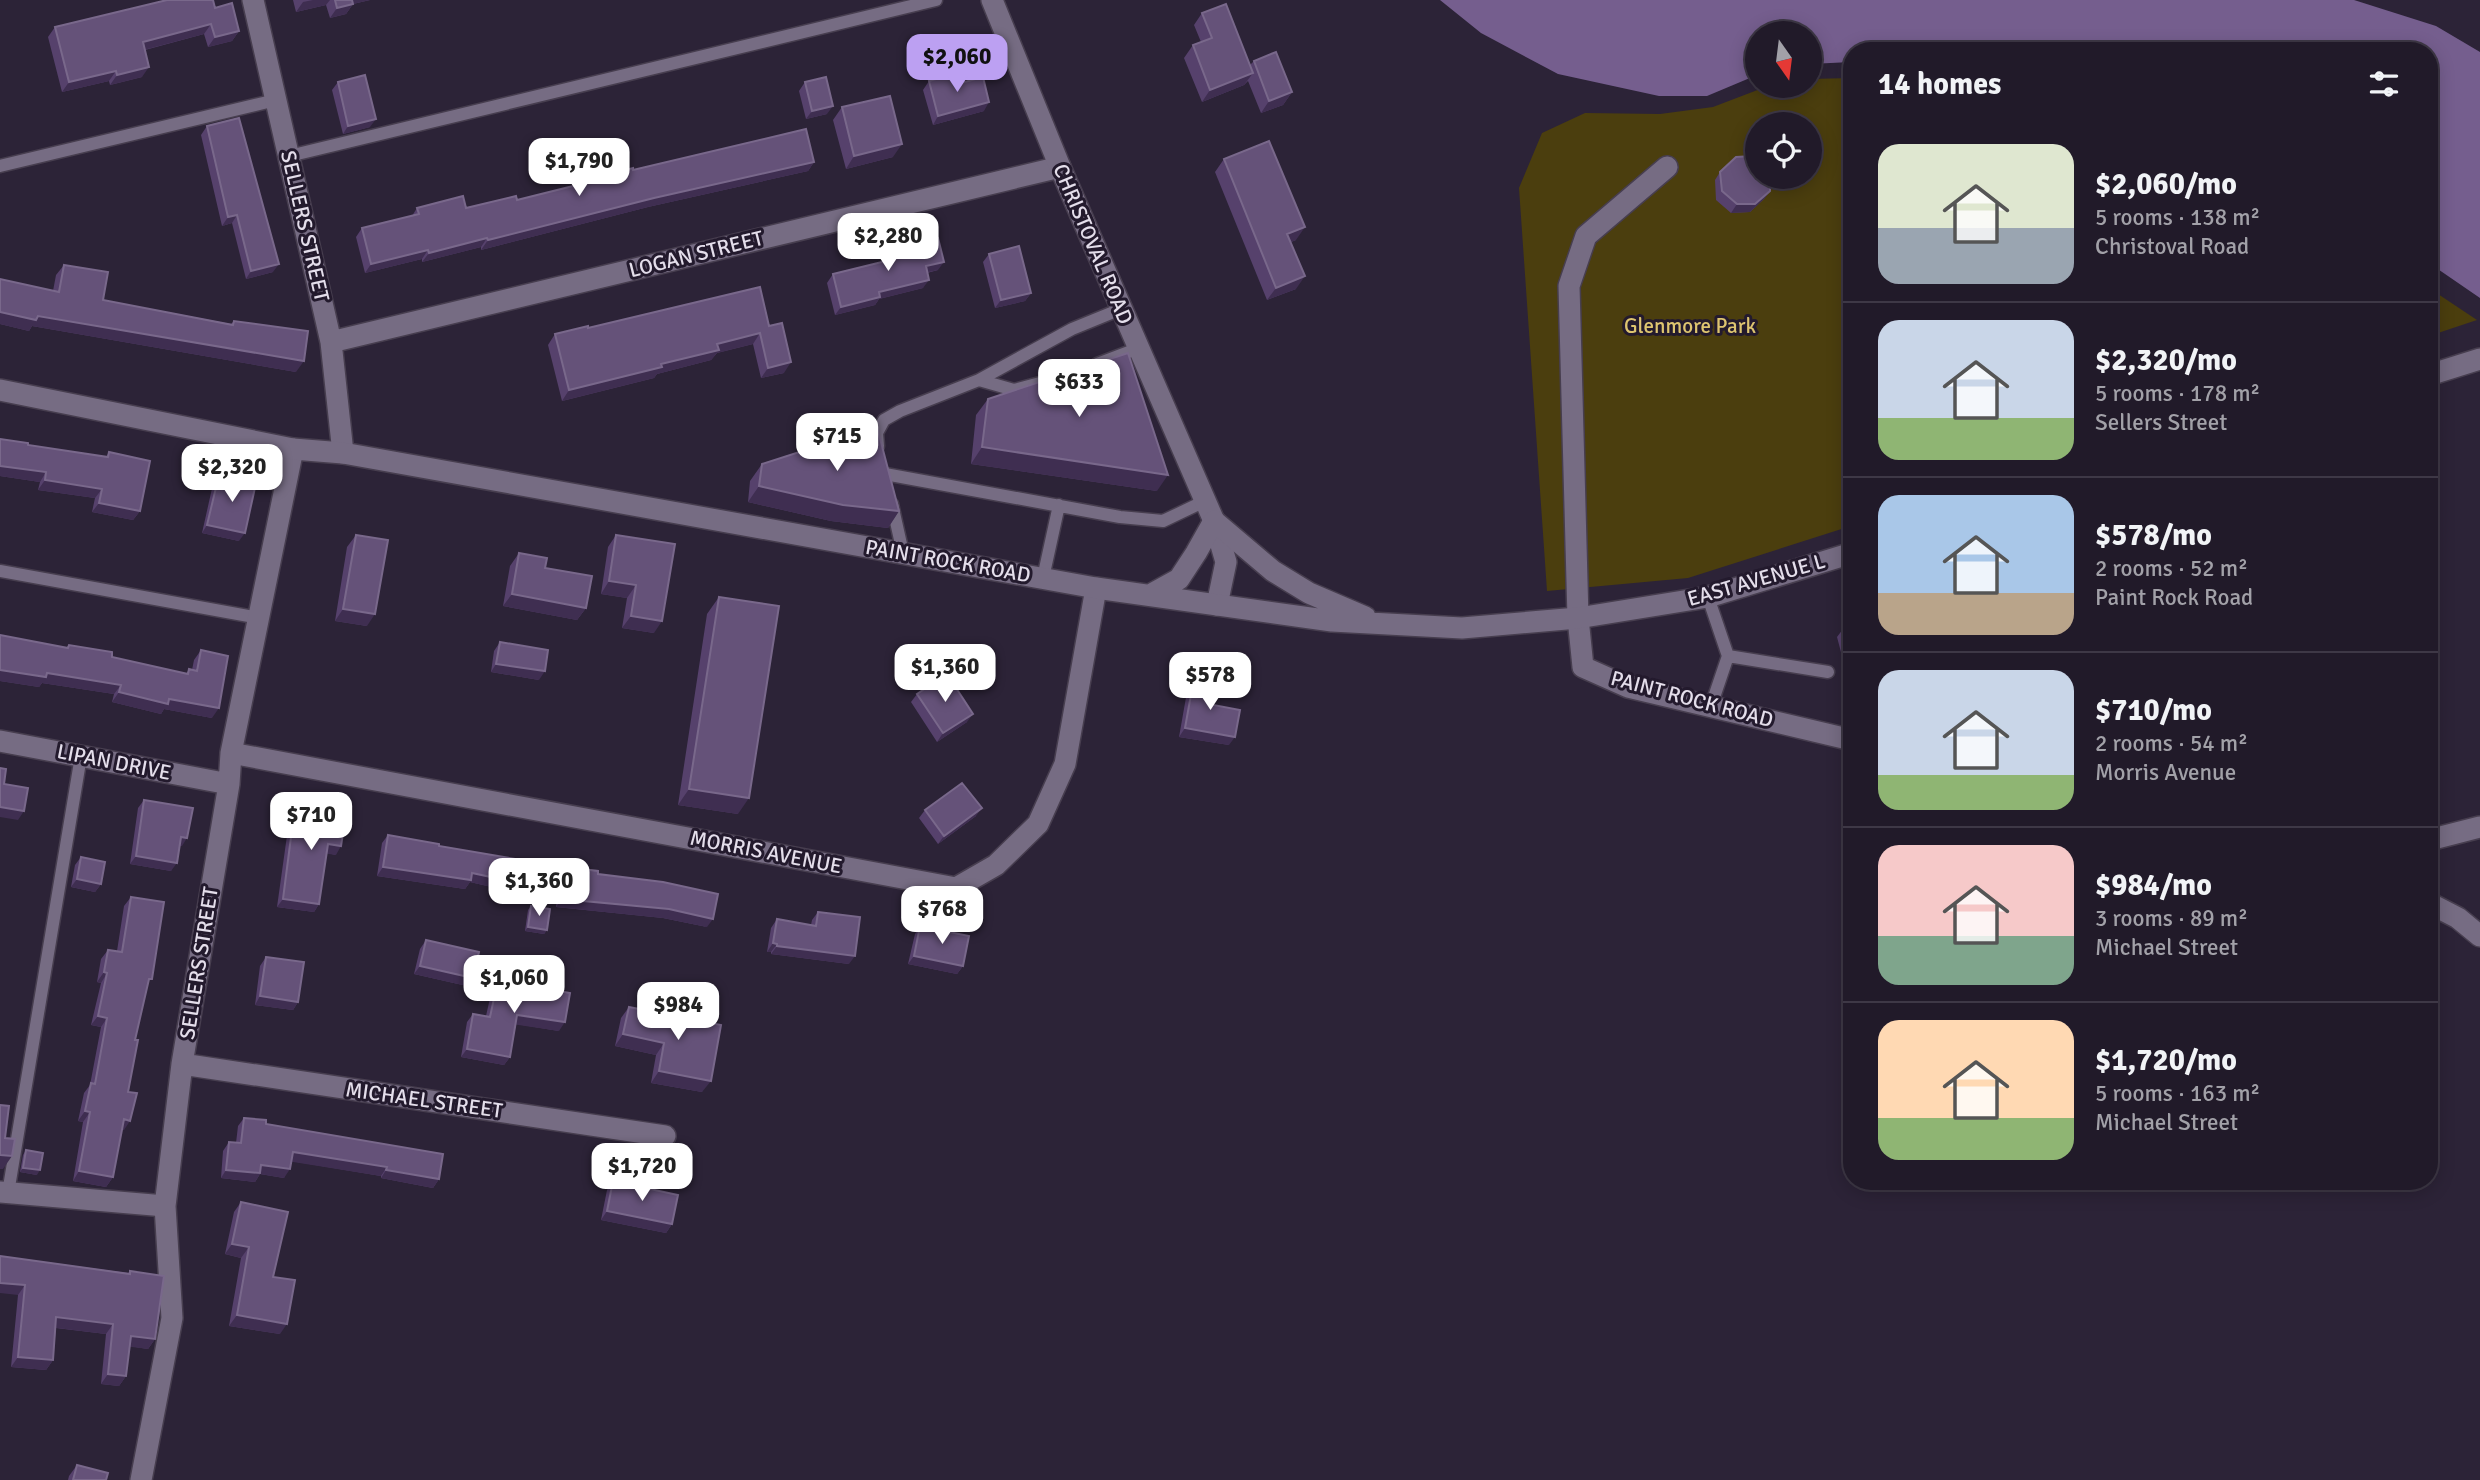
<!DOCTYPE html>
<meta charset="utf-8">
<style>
:root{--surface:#211a29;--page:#292331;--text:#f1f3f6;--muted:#a2a1a8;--line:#3e3846;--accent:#bca0f2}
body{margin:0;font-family:Signika,sans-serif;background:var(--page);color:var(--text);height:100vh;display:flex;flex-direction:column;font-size:26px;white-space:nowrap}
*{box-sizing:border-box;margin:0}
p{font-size:23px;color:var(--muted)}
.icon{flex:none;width:38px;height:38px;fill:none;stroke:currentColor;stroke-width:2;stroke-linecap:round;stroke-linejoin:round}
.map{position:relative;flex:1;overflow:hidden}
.details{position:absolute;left:1843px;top:42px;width:595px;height:1148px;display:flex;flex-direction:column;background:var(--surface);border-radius:28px;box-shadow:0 4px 18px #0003,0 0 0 2px var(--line)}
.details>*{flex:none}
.needle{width:46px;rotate:166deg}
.controls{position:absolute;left:1745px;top:21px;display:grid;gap:14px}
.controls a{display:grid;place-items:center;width:77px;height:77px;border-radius:50%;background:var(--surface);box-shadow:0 4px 18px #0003,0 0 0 2px var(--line);font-size:35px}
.price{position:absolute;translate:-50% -60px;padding:0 16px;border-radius:14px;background:#fff;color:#222;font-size:23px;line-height:46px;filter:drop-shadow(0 2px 4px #0008)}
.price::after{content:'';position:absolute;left:50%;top:42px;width:21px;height:16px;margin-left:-10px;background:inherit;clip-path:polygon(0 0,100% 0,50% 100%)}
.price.current{background:var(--accent);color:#111}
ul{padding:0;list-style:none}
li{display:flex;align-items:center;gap:21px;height:175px;padding:0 35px}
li+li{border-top:2px solid var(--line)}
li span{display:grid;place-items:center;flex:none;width:196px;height:140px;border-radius:21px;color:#555}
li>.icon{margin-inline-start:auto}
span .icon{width:84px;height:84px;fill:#fffc;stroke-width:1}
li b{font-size:30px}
h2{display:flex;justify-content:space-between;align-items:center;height:84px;padding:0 35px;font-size:30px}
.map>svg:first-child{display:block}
</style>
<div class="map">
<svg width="2480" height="1480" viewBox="0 0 2480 1480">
<rect width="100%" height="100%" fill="#2c2337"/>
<path fill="#4b3e0e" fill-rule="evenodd" d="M1851,78V526L1688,578L1547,591L1519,188L1542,133L1585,113L1660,114L1713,107L1768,86H1810V79ZM1757,124H1810V177H1757Z
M2429,288L2477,320L2429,336Z"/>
<path fill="#755e8e" d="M1440,0H2354L2436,26L2480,52V298L2429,263V51H1852L1851,62L1810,64V33H1757V75L1707,96H1659L1558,74L1481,33Z"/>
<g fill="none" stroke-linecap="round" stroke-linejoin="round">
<defs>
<path id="service" d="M289,156L936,0
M0,166L276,100
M1097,364L1139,348
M979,380L1014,390L1040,383
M878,446L877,433L884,420L900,411L979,380L1072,329L1121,309
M885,474L1120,517L1163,521L1205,501
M892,504L903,553
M0,571L259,618
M1043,578L1059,505
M1708,597L1728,656L1711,706
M1728,656L1828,672
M8,1193L81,756"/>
<path id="minor" d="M253,0L331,342L343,453
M1667,167L1586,236L1569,286L1578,618L1583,667L1628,687L1852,740
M331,342L1060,167
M0,741L229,784
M231,753L956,888L996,865L1038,824L1065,764L1096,588
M2429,840L2480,827
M2429,903L2458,918L2480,936
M182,1064L665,1136
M0,1192L165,1206
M141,1480L172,1318L165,1206L182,1064L229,784L231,753L293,449"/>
<path id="tertiary" d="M992,0L1060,167L1214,521L1226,562L1217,605"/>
<path id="secondary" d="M2429,375L2480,359
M0,390L293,449L343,453L1096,588L1332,621L1462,628L1578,618L1708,597L1852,553
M1150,595L1179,579L1196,553L1214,521L1273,571L1309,593L1365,617"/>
</defs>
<use href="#service" stroke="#473e4f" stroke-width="15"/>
<use href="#minor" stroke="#473e4f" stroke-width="24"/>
<use href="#tertiary" stroke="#473e4f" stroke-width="24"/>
<use href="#secondary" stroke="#473e4f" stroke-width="24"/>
<use href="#service" stroke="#766c83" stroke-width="12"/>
<use href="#minor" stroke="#766c83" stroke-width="21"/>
<use href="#tertiary" stroke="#766c83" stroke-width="21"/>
<use href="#secondary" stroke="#766c83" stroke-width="21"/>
</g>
<path fill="#56416c" d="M293,0H370L353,4L346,14L330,18L326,5L296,12Z
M215,8L239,31L232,41L208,47L204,34L145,50L142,77L110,85L109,81L62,92L48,37L55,27Z
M1202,13L1250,65L1254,61L1292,92L1283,105L1261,113L1248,81L1244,85L1202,102L1184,58L1193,45L1201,42L1194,25Z
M929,81L957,84L984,111L933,125L923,90Z
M338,82L370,127L343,134L332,90Z
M805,82L827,114L806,119L799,91Z
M842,107L893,157L846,169L833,120Z
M207,126L273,272L246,279L232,223L222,226L201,135Z
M1224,159L1296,240L1291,242L1296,289L1267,300L1215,172Z
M814,162L808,171L648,207L481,250V247L422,262V259L365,273L356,237L362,228L412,216L417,208H466L517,200L604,178L606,175L633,170Z
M1720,172L1770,191L1764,199L1750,212L1731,213L1716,200L1715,180Z
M888,250L938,270L927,273L923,288L879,299L875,305L835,315L827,283L833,274L883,262L882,259Z
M989,254L1031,293L1025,301L995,308L983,262Z
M64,265L103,300L231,324L234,321L296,372L32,326L29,331L0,324V279L53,291L56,275Z
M769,326L784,373L761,378L753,344L717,353L711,360L657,374L654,378L562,401L548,345L555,334L588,328Z
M988,399L1157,491L971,464L976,415Z
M0,439L28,445L106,457L109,452L140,511L133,520L92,512L95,498L38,490L40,482L0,476Z
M762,464L899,511L888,528L831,521L748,502L750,481Z
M219,475L239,541L202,533L213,484Z
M356,535L367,626L335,621L347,547Z
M616,535L654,633L622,628L627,598L601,594L608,547Z
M519,553L545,568L586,608L577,620L503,606L510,566Z
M719,597L738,814L678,805L707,614Z
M1852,623V673L1847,675L1837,637L1846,625Z
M500,642L539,680L491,672L494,651Z
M69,645L112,657L186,674L189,669L192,670L194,660L201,650L212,718L164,709L161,714L112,702L114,694L42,683L39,687L0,681L67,647Z
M1194,678L1208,704L1229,745L1179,737L1188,686Z
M917,694L967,722L937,742L911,702Z
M144,800L182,846H180L171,871L130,864L138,808Z
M295,806L336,855L327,853L319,904L314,912L277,907L290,814Z
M925,810L976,816L938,844L919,818Z
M388,835L439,846L522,894L470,882L465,889L377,876L382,843Z
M81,857L101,884L95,892L71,887L75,865Z
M565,867L598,874L707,927L663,918L556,907L559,876Z
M131,897L148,984L135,1040L124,1130H122L113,1177L106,1187L73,1181L83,1122L78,1121L84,1093L90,1085L101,1027L91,1025L101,983L97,982L101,959L108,950L117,951L124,906Z
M531,906L547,930L544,934L525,931L528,910Z
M818,912L849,964L771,954V952H767L771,928L777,919L811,925L812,920Z
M920,926L963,966L957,974L908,964L915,934Z
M426,940L467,986L414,974L420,949Z
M266,957L298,1002L293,1010L255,1005L260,966Z
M498,980L559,1031L516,1024L510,1057L504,1065L461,1057L467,1022L473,1014L486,1016L492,989Z
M629,1007L721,1025L702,1092L651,1083L656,1055L615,1046L621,1018Z
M244,1118L266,1124L439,1179L433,1188L381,1178V1176L291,1161L284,1178L260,1174L255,1182L221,1178L223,1151L229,1142L236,1143L238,1126Z
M26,1150L37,1175L20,1172L23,1155Z
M613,1181L672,1224L666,1233L601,1220L607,1190Z
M241,1202L280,1334L229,1326L241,1258L225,1254L234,1212Z
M0,1256L128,1273L130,1271L155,1339L148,1349L129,1346L126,1376L119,1386L101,1384L106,1334L56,1328L53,1360L46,1370L11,1367L18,1295Z
M77,1465L106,1480H68L69,1476Z"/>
<path fill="#3f2e51" d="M313,0H330L326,5L296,12L303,2Z
M348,0H370L344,6Z
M353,4L346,14L330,18L337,8Z
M211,24L204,34L136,52L143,42Z
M239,31L232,41L208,47L215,37Z
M149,67L142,77L110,85L117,75Z
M116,71L109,81L62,92L69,82Z
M1253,73L1244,85L1202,102L1210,90Z
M1292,92L1283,105L1261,113L1269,101Z
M989,102L984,111L933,125L938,116Z
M833,106L827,114L806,119L812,111Z
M376,119L370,127L343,134L348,126Z
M902,144L893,157L846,169L854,156Z
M814,162L808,171L648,207L481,250L488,240L654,198Z
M1770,191L1764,199L1750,212L1731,213L1737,204Z
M237,215L232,223L222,226L228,217Z
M1305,227L1296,240L1279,247L1287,234Z
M487,238L481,247L422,262L429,253Z
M428,250L422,259L365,273L371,264Z
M944,262L938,270L920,274L926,266Z
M279,264L273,272L246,279L251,271Z
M1305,276L1296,289L1267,300L1276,288Z
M929,280L923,288L879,299L875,305L835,315L841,307L879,292Z
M1031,293L1025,301L995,308L1001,300Z
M0,312L38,316L304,361L296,372L32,326L29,331L0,324Z
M760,333L753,344L717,353L711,360L657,374L654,378L562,401L569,390L661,364L717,344Z
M791,362L784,373L761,378L768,368Z
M982,447L1168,475L1157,491L971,464Z
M0,466L46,472L40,482L0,476Z
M45,480L102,489L95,498L38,490Z
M759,486L899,511L888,528L831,521L748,502Z
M99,503L140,511L133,520L92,512Z
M207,525L245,533L239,541L202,533Z
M609,581L636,585L627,598L601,594Z
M512,594L586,608L577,620L503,606Z
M343,609L375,614L367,626L335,621Z
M631,616L662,621L654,633L622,628Z
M496,664L545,671L539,680L491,672Z
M0,670L47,673L121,685L114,694L42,683L39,687L0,681Z
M119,692L169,699L219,708L212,718L164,709L161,714L112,702Z
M973,714L967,722L937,742L943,733Z
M1185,728L1235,737L1229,745L1179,737Z
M689,789L749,798L738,814L678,805Z
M0,807L24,811L18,820L0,817Z
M982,808L976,816L938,844L944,836Z
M181,837L187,838L182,846L175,845Z
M328,844L341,846L336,855L322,853Z
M136,856L177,863L171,871L130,864Z
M383,867L472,873L528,885L522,894L470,882L465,889L377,876Z
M77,879L101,884L95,892L71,887Z
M283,899L319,904L314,912L277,907Z
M562,899L669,909L713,919L707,927L663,918L556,907Z
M528,927L547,930L544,934L525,931Z
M773,943L777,944L771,952H767Z
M777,946L855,956L849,964L771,954Z
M914,956L963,966L957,974L908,964Z
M420,966L473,978L467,986L414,974Z
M104,972L107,973L101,983L97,982Z
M260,996L298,1002L293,1010L255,1005Z
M517,1015L565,1022L559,1031L512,1024Z
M98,1016L107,1018L101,1027L91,1025Z
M623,1034L664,1043L656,1055L615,1046Z
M467,1049L510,1057L504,1065L461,1057Z
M659,1071L711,1081L702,1092L651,1083Z
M85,1111L90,1112L83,1122L78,1121Z
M124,1119L130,1121L124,1130L117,1129Z
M293,1152L387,1167L381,1176L287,1161Z
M0,1155L12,1156L3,1169H0Z
M261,1165L290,1169L284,1178L260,1174L255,1182L221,1178L226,1170Z
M23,1168L40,1170L37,1175L20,1172Z
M386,1170L439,1179L433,1188L381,1178Z
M79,1171L113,1177L106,1187L73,1181Z
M607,1211L672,1224L666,1233L601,1220Z
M232,1244L249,1247L241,1258L225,1254Z
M0,1283L25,1285L18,1295L0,1293Z
M237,1315L287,1324L280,1334L229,1326Z
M56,1317L113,1324L106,1334L49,1327Z
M131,1336L155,1339L148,1349L124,1346Z
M18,1357L53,1360L46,1370L11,1367Z
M108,1374L126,1376L119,1386L101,1384Z"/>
<path fill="#655279" stroke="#79688b" stroke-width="2" d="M167,0H213L215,8L232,3L239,31L215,37L211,24L143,42L149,67L117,75L116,71L69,82L55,27Z
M335,0H352L353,4L337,8Z
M1226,4L1253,73L1210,90L1193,45L1212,38L1202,13Z
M1276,52L1292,92L1269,101L1254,61Z
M954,74L957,84L983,77L989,102L938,116L929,81Z
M365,75L376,119L348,126L338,82Z
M826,77L833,106L812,111L805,82Z
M890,96L902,144L854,156L842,107Z
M239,118L279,264L251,271L237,215L228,217L207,126Z
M806,129L814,162L654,198L488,240L487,238L429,253L428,250L371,264L362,228L419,214L417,208L463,196L466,208L516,196L517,200L589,182L607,177L606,175L633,168V170Z
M1269,141L1305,227L1287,234L1305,276L1276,288L1224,159Z
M1753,156L1757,159V177H1770V191L1755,204H1737L1722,191L1720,172L1736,157Z
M938,238L944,262L926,266L929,280L879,292L880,297L841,307L833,274L890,260L888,250Z
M1019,246L1031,293L1001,300L989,254Z
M64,265L108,272L103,300L233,325L234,321L308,331L304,361L38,316L36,320L0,312V279L59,292Z
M760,287L769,326L782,323L791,362L768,368L760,333L717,344L719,350L661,364L662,367L569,390L555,334L588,326V328Z
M1128,353L1168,475L982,447L988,399Z
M877,427L899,511L843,505L759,486L762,464Z
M0,439L28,443V445L108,457L109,452L150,461L140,511L99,503L102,489L45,480L46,472L0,466Z
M219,475L256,483L245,533L207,525Z
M356,535L388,540L375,614L343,609Z
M616,535L675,544L662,621L631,616L636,585L609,581Z
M519,553L547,558L545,568L592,576L586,608L512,594Z
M719,597L779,606L749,798L689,789Z
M1852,623V645L1846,625Z
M0,635L68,648L69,645L112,652V657L188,674L189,669L197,671L201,650L228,656L219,708L169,699L168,704L119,692L121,685L47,673L46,677L0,670Z
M500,642L548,650L545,671L496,664Z
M947,674L973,714L943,733L917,694Z
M1194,678L1212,681L1208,704L1240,710L1235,737L1185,728Z
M0,768L6,769L4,784L28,788L24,811L0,807Z
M962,783L982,808L944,836L925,810Z
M144,800L193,808L187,838L181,837L177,863L136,856Z
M295,806L346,814L341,846L328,844L319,904L283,899Z
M388,835L439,844V846L533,862L528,885L472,873L471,880L383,867Z
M81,857L105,862L101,884L77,879Z
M565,867L598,871V874L663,882L718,894L713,919L669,909L562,899Z
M131,897L164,902L152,979H149L135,1040H138L128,1092L137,1093L130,1121L124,1119L113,1177L79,1171L90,1112L85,1111L91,1083L95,1084L107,1018L98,1016L107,973L104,972L108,950L122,952Z
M531,906L550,909L547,930L528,927Z
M818,912L860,917L855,956L777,946V944L773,943L777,919L816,926Z
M920,926L969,936L963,966L914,956Z
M426,940L479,952L473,978L420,966Z
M266,957L304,962L298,1002L260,996Z
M498,980L570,993L565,1022L517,1015L510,1057L467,1049L473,1014L490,1017Z
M629,1007L721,1025L711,1081L659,1071L664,1043L623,1034Z
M0,1105L9,1106L5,1138L15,1139L12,1156L0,1155Z
M244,1118L266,1120V1124L443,1154L439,1179L386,1170L387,1167L293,1152L290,1169L261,1165L260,1173L226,1170L229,1142L241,1143Z
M26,1150L43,1153L40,1170L23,1168Z
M613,1181L678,1195L672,1224L607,1211Z
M241,1202L288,1212L273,1277L295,1280L287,1324L237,1315L249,1247L232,1244Z
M0,1256L130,1274V1271L164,1276L155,1339L131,1336L126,1376L108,1374L113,1324L56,1317L53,1360L18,1357L25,1285L0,1283Z
M77,1465L108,1473L106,1480H73Z"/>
<g text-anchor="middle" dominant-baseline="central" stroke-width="6" stroke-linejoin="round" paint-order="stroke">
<g font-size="21" fill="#e4deeb" stroke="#231a2d">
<text transform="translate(305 226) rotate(77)">SELLERS STREET</text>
<text transform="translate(1093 244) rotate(67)">CHRISTOVAL ROAD</text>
<text transform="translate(696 254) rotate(-14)">LOGAN STREET</text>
<text transform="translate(948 561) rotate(10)">PAINT ROCK ROAD</text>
<text transform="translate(1756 580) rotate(-16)">EAST AVENUE L</text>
<text transform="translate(1692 699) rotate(15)">PAINT ROCK ROAD</text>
<text transform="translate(114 762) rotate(11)">LIPAN DRIVE</text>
<text transform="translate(766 852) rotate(11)">MORRIS AVENUE</text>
<text transform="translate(199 963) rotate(-81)">SELLERS STREET</text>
<text transform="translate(424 1100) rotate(8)">MICHAEL STREET</text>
</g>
<g font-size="21" fill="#dec570" stroke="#231a2d">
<text x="1690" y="326">Glenmore Park</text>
</g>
</g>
</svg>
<div class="controls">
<a><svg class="needle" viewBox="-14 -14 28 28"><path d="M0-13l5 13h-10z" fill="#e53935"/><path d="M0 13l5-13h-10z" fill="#a2a1a8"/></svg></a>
<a><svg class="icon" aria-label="locate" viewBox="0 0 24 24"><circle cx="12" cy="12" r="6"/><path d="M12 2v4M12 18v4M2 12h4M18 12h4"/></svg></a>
</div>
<b class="price current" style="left:957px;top:94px">$2,060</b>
<b class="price" style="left:579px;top:198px">$1,790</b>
<b class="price" style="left:888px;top:273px">$2,280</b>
<b class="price" style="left:1079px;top:419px">$633</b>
<b class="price" style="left:837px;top:473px">$715</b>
<b class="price" style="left:232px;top:504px">$2,320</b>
<b class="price" style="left:945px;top:704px">$1,360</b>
<b class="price" style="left:1210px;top:712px">$578</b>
<b class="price" style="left:311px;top:852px">$710</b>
<b class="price" style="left:539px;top:918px">$1,360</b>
<b class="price" style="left:942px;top:946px">$768</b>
<b class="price" style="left:514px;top:1015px">$1,060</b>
<b class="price" style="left:678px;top:1042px">$984</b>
<b class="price" style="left:642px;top:1203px">$1,720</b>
<section class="details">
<h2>14 homes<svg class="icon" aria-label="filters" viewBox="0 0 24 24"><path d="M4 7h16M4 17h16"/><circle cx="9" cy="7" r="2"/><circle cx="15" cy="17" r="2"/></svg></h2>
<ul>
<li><span style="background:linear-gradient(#dfe7d0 60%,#9aa5b1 0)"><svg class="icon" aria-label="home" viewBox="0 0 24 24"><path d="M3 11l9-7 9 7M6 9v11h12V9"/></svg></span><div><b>$2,060/mo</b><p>5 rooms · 138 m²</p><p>Christoval Road</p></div></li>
<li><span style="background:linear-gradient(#c9d6e8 70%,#8fb573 0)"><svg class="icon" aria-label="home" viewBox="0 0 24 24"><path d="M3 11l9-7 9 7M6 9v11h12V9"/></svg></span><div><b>$2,320/mo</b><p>5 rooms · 178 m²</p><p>Sellers Street</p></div></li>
<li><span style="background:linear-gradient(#a9c7e8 70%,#b9a48a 0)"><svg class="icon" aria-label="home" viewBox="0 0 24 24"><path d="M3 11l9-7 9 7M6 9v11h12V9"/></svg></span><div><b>$578/mo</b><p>2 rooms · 52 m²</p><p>Paint Rock Road</p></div></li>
<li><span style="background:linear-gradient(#c9d6e8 75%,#8fb573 0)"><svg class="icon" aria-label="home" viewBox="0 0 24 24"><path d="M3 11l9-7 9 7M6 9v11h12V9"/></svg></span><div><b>$710/mo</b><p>2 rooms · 54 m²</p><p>Morris Avenue</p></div></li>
<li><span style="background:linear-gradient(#f6c9c9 65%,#7fa58c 0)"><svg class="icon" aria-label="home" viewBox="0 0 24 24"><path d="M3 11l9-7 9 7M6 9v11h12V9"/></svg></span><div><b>$984/mo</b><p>3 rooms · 89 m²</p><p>Michael Street</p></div></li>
<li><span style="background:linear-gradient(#ffd9b3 70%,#8fb573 0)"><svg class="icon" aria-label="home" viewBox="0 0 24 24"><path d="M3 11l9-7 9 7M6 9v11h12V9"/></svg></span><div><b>$1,720/mo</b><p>5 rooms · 163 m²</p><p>Michael Street</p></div></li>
</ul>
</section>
</div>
